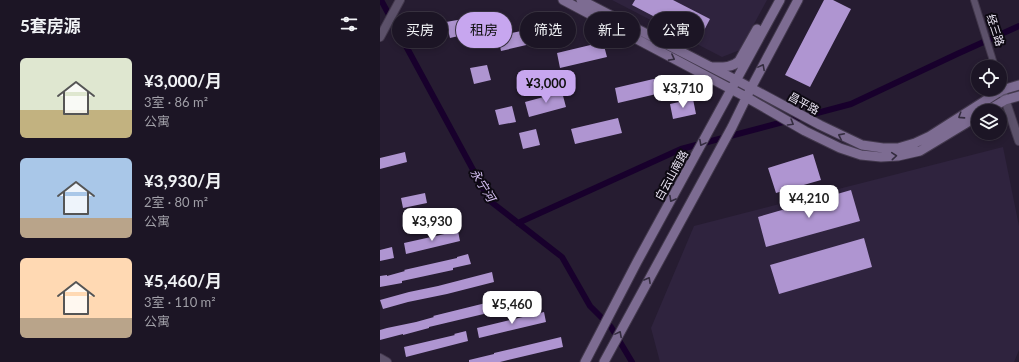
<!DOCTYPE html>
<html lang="zh">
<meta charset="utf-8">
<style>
:root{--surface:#1c1525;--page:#251e2d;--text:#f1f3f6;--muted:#a09fa7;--line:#3a3442;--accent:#c7a6ef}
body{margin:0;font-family:Lato,"Noto Sans SC",sans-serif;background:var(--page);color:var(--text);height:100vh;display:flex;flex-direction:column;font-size:15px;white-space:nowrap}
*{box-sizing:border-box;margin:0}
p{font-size:13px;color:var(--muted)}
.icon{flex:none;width:22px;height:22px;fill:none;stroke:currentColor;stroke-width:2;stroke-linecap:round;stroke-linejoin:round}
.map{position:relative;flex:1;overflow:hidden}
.panel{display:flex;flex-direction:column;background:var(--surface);width:380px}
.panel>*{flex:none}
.banner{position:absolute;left:12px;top:12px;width:380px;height:36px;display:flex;gap:8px}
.controls{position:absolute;left:591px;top:60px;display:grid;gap:8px}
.controls a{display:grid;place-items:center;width:36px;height:36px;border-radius:50%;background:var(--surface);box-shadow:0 2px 6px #0003,0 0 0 1px var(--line);font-size:20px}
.price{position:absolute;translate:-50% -34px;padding:0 9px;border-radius:8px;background:#fff;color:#222;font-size:13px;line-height:26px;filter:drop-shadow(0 1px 2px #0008)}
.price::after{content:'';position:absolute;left:50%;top:24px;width:12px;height:9px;margin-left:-6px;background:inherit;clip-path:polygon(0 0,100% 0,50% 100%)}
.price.selected{background:var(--accent);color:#111}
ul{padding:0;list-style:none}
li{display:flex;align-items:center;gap:12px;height:100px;padding:0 20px}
li span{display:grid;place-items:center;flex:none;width:112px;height:80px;border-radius:6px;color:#555}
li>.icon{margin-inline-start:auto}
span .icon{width:48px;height:48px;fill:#fffc;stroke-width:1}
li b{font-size:17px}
h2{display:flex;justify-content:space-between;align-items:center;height:48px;padding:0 20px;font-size:17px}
.tag{padding:0 14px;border-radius:18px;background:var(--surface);box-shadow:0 2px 6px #0003,0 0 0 1px var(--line);font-size:14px;line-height:36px}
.tag.selected{background:var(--accent);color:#111}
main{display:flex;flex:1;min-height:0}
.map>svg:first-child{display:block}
</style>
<main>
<section class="panel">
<h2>5套房源<svg class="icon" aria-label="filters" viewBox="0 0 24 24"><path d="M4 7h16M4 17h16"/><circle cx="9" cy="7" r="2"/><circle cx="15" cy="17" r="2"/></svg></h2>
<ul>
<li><span style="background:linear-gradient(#dfe7d0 65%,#c2b280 0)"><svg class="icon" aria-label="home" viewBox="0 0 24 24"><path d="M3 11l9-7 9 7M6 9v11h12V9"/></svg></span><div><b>¥3,000/月</b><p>3室 · 86 m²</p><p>公寓</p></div></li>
<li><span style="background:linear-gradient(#a9c7e8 75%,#b9a48a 0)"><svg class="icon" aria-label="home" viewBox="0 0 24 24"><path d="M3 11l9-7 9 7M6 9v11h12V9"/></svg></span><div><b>¥3,930/月</b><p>2室 · 80 m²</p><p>公寓</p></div></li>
<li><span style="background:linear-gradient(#ffd9b3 75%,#b9a48a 0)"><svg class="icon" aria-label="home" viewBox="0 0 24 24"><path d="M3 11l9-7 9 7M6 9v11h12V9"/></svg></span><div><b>¥5,460/月</b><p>3室 · 110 m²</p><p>公寓</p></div></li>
</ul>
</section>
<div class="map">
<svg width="639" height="362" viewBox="0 0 639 362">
<rect width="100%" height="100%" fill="#261c31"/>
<path fill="#2f233e" d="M232,0H387L360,50L342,57Z
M623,147L639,226V350L634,362H280L271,328L314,226Z"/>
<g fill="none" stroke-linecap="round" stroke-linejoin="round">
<path stroke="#18002c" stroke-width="6" d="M1,0L110,201L182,257L210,306L231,327L252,362
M138,223L301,149L471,104L577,54L639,26"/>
</g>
<path fill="#af95d1" d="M255,0H293L330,19L319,40L252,5Z
M444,0H453L471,9L430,87L405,75Z
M83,19L87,34L70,38L66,22Z
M165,26L168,40L121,51L118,36Z
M223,42L227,57L180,68L177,53Z
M107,65L111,80L94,84L90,68Z
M282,77L285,92L238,103L235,88Z
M182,92L186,107L149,117L145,102Z
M313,99L316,114L293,119L290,104Z
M132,106L136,122L119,125L115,110Z
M238,118L242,133L195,144L191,129Z
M156,129L160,145L143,149L139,133Z
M25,152L27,162L0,169V158Z
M433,154L441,180L396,193L388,168Z
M471,190L480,221L386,247L378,217Z
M45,193L47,203L23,208L21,198Z
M78,231L80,241L26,254L24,243Z
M484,238L492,267L399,294L390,265Z
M12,247L14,258L0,261V250Z
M88,254L91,264L73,268V270L22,281V283L0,287V276L7,275V276L25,271L24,270L77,258V257Z
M112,272L114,282L67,294L28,302L3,309L0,300L29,292L58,286Z
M138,295L141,305L49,327V328L23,335V334L0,340V330L7,328L36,322L54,317L53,316Z
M164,312L166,322L99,338L97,328Z
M86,331L88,341L26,357L24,347L75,335L74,334Z
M181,337L183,347L120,362H89V360L114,354V353Z"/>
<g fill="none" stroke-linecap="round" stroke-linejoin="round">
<defs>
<path id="minor" d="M594,0L615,67"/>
<path id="tertiary" d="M0,37L20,0
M622,90L639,141
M0,358L7,362"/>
<path id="secondary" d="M183,0L366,97L425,131L460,148L481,155L501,157L518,156L540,151L598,116
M201,0L356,80L440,125L482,145L503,148H518L535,143L550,136L622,90L639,85
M332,67C341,67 352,68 359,61L377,29
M607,111L625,100L639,96
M205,362L257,262L400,0
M224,362L352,127L371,88L418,0"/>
</defs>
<use href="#minor" stroke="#42384c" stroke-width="8"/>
<use href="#tertiary" stroke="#42384c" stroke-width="10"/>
<use href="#secondary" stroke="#42384c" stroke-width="11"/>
<use href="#minor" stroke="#5c516a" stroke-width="6"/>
<use href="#tertiary" stroke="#5c516a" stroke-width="8"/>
<use href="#secondary" stroke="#7d6c92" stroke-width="9"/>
</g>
<defs><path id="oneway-chevron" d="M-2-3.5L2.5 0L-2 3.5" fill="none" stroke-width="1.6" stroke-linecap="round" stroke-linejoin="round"/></defs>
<g stroke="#342c3f">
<use href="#oneway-chevron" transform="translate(292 58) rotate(28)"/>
<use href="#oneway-chevron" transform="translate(382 67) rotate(-62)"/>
<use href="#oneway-chevron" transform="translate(581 116) rotate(147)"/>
<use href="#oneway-chevron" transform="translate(411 123) rotate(31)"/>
<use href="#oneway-chevron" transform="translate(461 136) rotate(-154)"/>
<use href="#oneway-chevron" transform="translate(322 143) rotate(118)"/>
<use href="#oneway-chevron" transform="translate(514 156) rotate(-5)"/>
<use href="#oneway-chevron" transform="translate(292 199) rotate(119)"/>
<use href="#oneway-chevron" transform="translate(268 280) rotate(-61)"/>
<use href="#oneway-chevron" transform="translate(239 334) rotate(-62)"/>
</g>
<g text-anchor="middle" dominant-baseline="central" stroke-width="4" stroke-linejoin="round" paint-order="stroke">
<g font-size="11" fill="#ebe5f4" stroke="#0d0912">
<text transform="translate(616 30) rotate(72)">经三路</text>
<text transform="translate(424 103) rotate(29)">昌平路</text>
<text transform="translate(291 175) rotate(-61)">白云山南路</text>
</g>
<g font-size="12" font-style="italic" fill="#d6c1f3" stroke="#0d0912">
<text transform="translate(103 185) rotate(58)">永宁河</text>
</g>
</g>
</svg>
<div class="controls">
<a><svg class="icon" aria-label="locate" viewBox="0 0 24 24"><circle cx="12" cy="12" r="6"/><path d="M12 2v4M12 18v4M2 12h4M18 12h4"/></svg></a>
<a><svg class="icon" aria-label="layers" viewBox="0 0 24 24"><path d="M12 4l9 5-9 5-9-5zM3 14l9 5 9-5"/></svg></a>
</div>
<b class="price selected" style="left:166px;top:104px">¥3,000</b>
<b class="price" style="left:303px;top:109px">¥3,710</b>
<b class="price" style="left:429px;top:219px">¥4,210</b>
<b class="price" style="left:52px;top:242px">¥3,930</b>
<b class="price" style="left:132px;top:325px">¥5,460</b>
<div class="banner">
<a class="tag">买房</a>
<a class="tag selected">租房</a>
<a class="tag">筛选</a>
<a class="tag">新上</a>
<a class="tag">公寓</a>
</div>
</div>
</main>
